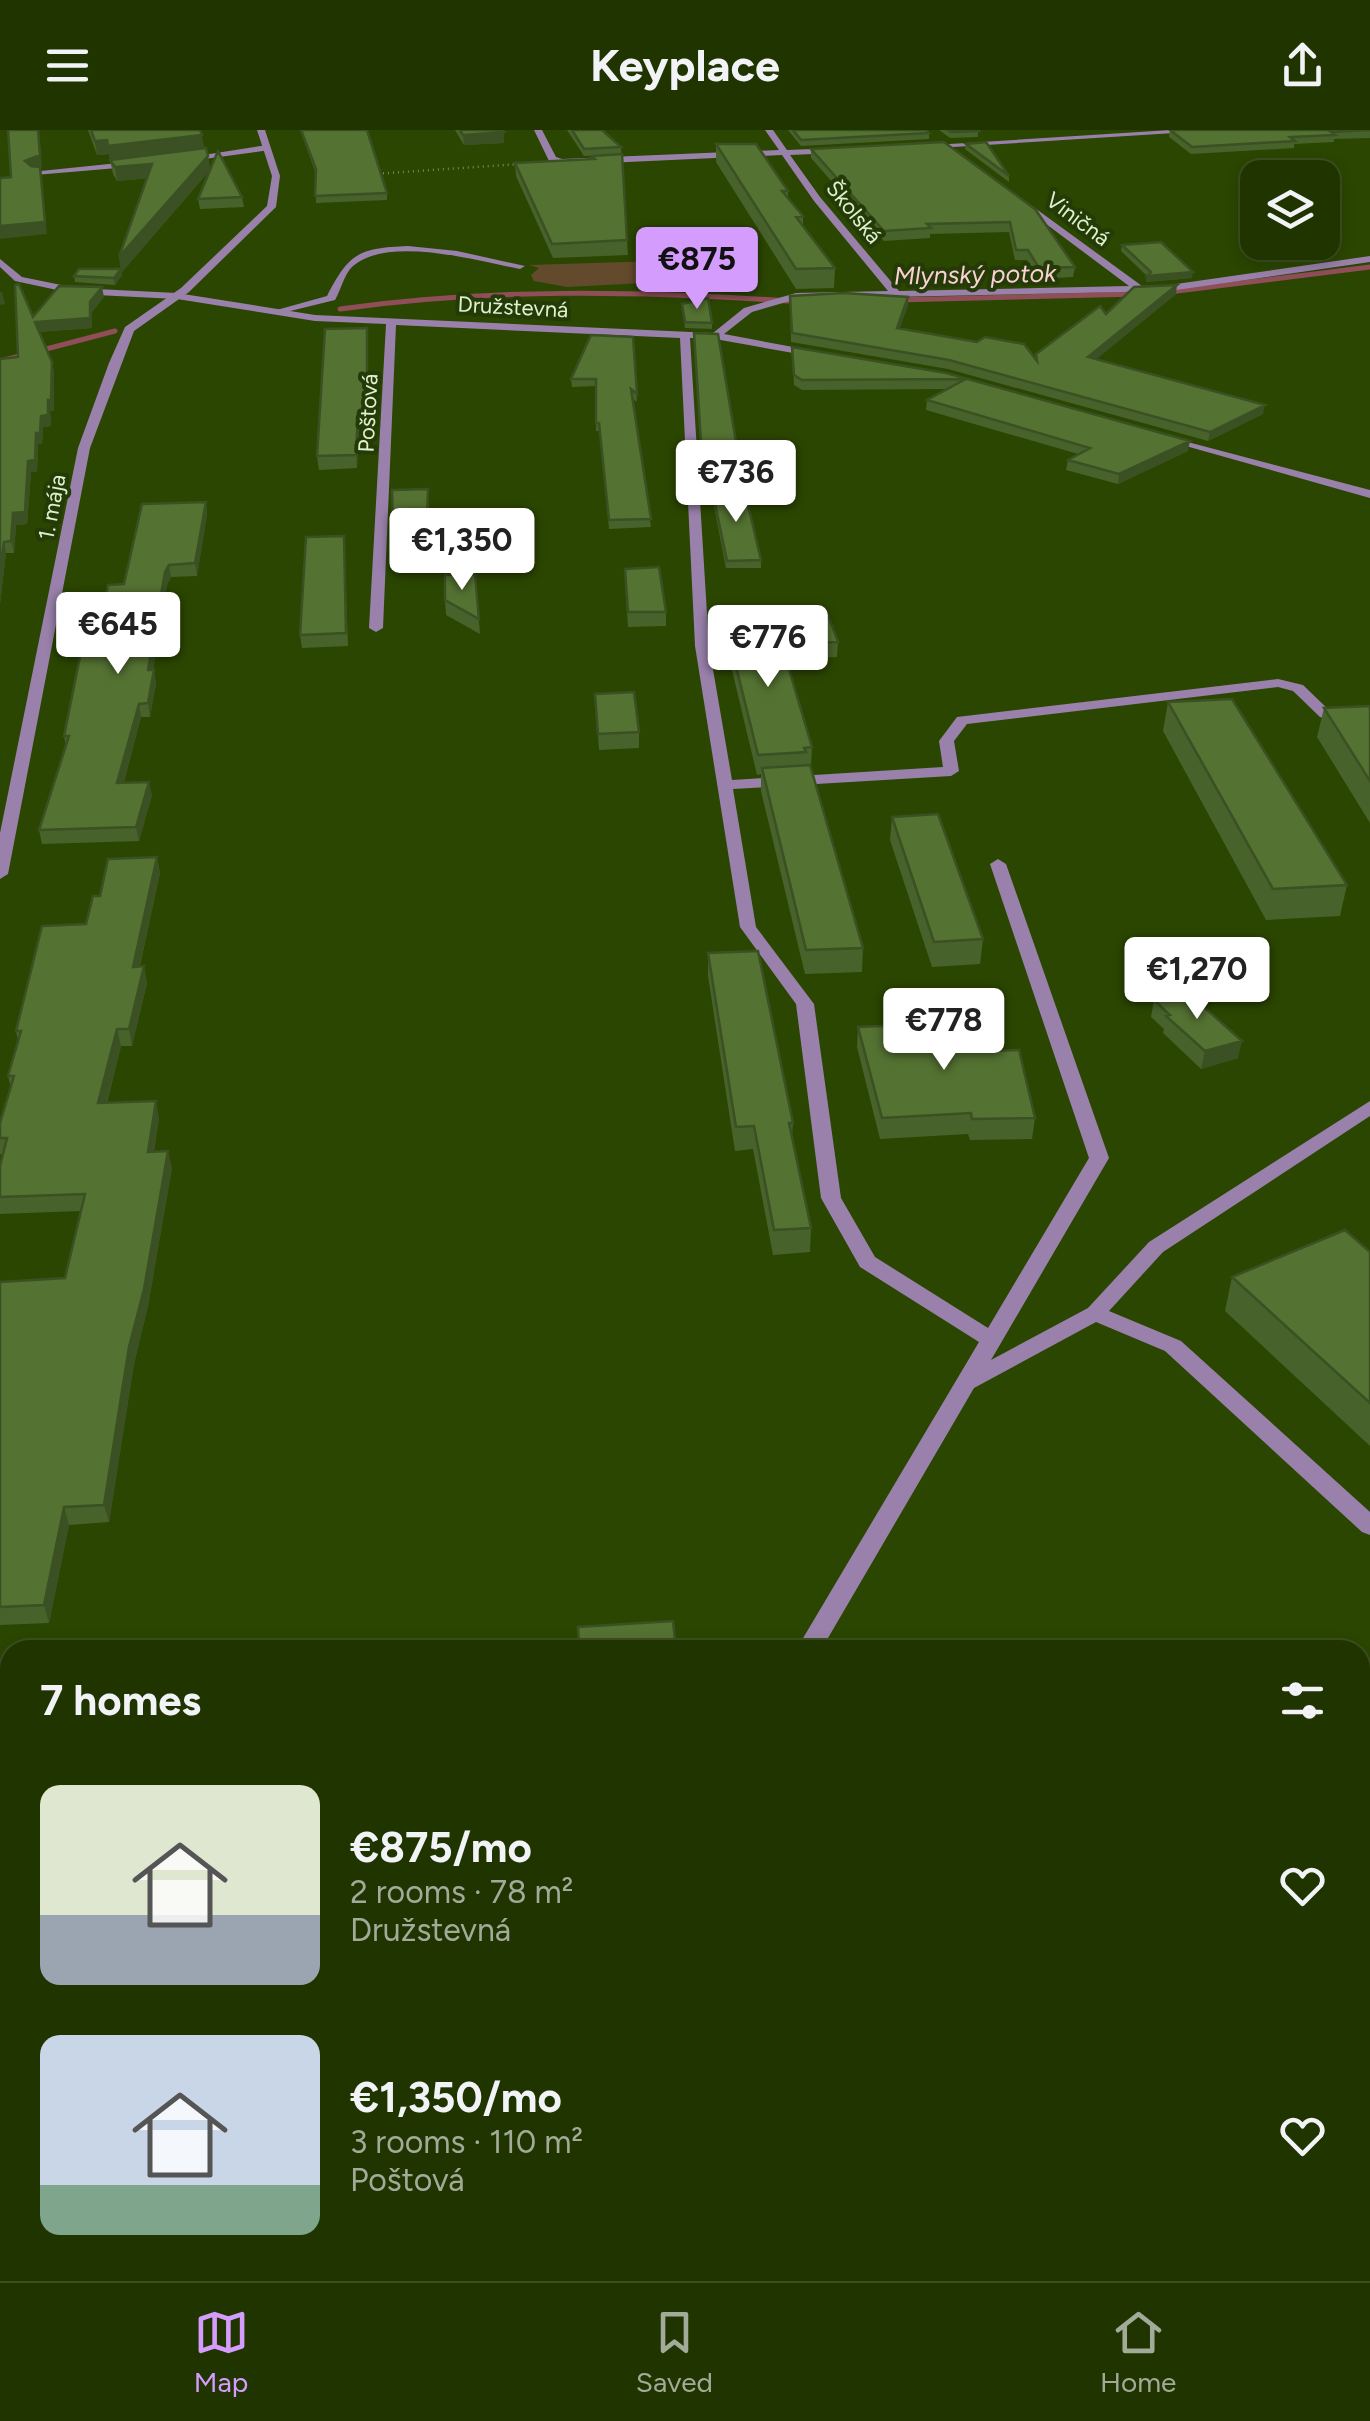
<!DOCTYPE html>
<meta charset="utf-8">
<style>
:root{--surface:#203400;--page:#2d3f0f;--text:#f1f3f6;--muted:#a2aa99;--line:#3d4f22;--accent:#d49cfc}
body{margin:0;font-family:Figtree,sans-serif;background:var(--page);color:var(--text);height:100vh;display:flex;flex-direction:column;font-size:38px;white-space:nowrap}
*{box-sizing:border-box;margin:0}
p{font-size:32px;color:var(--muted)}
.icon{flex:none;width:55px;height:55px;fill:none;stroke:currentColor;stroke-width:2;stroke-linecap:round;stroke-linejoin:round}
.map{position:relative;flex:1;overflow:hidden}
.drawer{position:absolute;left:0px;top:1510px;width:1370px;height:642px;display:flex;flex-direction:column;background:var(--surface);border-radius:30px 30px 0 0;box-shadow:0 5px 15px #0003,0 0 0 2px var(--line)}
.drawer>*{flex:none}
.fabs{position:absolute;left:1240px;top:30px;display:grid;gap:20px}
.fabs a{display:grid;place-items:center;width:100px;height:100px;border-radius:20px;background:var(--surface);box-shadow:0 5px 15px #0003,0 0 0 2px var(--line);font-size:50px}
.price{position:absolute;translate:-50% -85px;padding:0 22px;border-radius:10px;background:#fff;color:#222;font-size:32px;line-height:65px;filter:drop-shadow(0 2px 5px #0008)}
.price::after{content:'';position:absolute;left:50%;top:60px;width:30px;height:22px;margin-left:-15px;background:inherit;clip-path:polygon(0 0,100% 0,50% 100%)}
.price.active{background:var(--accent);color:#111}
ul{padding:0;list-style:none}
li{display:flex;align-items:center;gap:30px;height:250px;padding:0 40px}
li span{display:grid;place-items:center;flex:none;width:280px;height:200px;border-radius:20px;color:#555}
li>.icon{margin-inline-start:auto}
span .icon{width:120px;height:120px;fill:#fffc;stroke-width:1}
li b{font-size:42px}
h2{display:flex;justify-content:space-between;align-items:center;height:120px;padding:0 40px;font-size:42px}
header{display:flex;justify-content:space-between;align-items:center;height:130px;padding:0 40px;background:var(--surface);font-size:45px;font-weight:700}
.dock{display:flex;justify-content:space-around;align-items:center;height:140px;border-top:2px solid var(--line);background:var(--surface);font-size:28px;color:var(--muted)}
.dock a{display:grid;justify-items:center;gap:5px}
.dock .active{color:var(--accent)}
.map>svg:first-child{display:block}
</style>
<header><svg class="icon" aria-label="menu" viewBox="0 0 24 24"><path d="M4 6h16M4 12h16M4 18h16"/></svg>Keyplace<svg class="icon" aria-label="share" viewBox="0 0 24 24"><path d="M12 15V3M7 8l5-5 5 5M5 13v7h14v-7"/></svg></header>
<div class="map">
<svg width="1370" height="2151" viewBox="0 0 1370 2151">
<rect width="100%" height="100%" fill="#2b4600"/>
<path fill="#634a2c" d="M691,130L686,134L696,143L682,151L567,157L534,151L531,145L539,138L529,135Z"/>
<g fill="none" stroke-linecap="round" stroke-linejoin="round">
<path stroke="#904e59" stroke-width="5" d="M1161,163L1370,137
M896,170L1137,164
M340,179C489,158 638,161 788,171
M0,231L115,201"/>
<path stroke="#748b54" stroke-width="2.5" stroke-dasharray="1 4" stroke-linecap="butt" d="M373,44L520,34"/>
<path fill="#9981ab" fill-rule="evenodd" d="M408,116L457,121L525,136L520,139C477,131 390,105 353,136C344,144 341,160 335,170L278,184L273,181L327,166C349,123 359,118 408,116Z
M702,512L709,516L732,650L943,637L939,611L957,587L1278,549L1303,555L1330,581L1370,593V602L1320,587L1293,561L1278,557L967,594L954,611L959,641L951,646L733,659L756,797L814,874L841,1068L875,1127L988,1198L1089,1028L990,734L998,729L1006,734L1109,1028L991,1230L1088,1178L1149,1112L1370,971V986L1163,1122L1109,1181L1181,1211L1370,1382V1405L1362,1402L1165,1221L1096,1192L974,1258L821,1520H796L979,1212L860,1137L821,1068L796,874L740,797L695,516Z
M10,1940V1968L0,1971V1943Z"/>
<path fill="#9981ab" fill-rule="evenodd" d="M534,0H542L556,27L562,29L779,20L765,0H773L787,20L840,18L837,23L790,25L820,67L899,161L1129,156L1014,70L1017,65L1142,156L1169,155L1370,126V132L1169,161L797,169L752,182L724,204L820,222L821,224L816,227L715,209L690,208L709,516L702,520L695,516L680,208L396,195L383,498L376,502L369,498L386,194L315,191L177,169L76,164L15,151L0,137V129L22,147L76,158L177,163L315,185L713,203L744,178L796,163L888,161L814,71L782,25L562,35L549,31Z
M1171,0H1222L921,19L917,16Z
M267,15L270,20L182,32L178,29Z
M138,31L141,36L35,45L31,42Z
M1161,305L1370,360V368L1161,309Z"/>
<path fill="#9981ab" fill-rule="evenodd" d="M257,0H265L280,46L276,77L189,162L134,201L90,318L8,744L0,749V703L78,318L109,233L125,197L181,158L267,76L272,46Z"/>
</g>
<path fill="#48622b" d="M88,0H200L204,18L110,29L109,24L97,25Z
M300,0H367L387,63V70L316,73V44Z
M455,0H502L504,13L464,15Z
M567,0H602L621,17L628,125L553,128L516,46L515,33L592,29V26L617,25L584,26Z
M788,0H926L929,3V9L801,16Z
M939,0H978V7L950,8Z
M1170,0H1370V8L1334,9V12L1294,14V18L1191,24L1169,7Z
M944,12L1075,137L1073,147L1038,149L1027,130H1015L1009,102L930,104V108L884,111L811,28V19Z
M716,14L788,61V68L803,86V95L835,138L834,158L796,159L716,32Z
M966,14L1009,46V52L965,19Z
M208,26L210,40L122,142V145L115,155L75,152L74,146L121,139L119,127L147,48L117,51L113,44L110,30Z
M242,67L244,77L200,79L198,69Z
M1122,115L1192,148L1146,152L1147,146L1121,121Z
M1176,164L1096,229L1263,284L1208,311L948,239L791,212L790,166L908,167V176L899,199L1035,228L1036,224L1106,184Z
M104,167L92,182V198L39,202L52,232L54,243V281H50L51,296L43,297L42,314H38L37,342H31L27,394L16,395L14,423H6L0,474V229L18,227L33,187Z
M682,174L712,193V199L685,198Z
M633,207L637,272L632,268L651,397L609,399L600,301H596V256L572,257L571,249Z
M368,211V263L365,295L359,296L357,338L319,340L317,326Z
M694,212L741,342V353L701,321Z
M792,217L946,243L1188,321L1118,354L1066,340L1068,330L1078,324L926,280L927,270L948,259L802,260L794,255Z
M712,359L761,430V438H726L712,366Z
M392,360L429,373L428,404L395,405Z
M206,372L207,384L197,446L171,447L167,455L153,540L156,553L150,587H141L124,652L152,665L139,711L42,714L39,700L66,616L64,606L103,477Z
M344,406L348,516L302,518L300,505Z
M475,444L480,504L446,485L445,470Z
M625,453L666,482V496L628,497Z
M786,485L838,512L837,527L793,529L786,500Z
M726,496L812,617L811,637L863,818L862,842L805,844L761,661V644L757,645L726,515Z
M595,564L639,602V618L599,620Z
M1168,572L1347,755L1340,786L1266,790L1163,601Z
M1370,576V693L1317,607L1324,578Z
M892,687L983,809L980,834L932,837L890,710Z
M157,727L160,743L140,836H144L147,853L132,916H121L107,973L159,988L154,1021L172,1038L148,1176L134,1234L109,1392L69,1395L49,1493L0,1495V1152L65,1148L81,1081L0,1084V1036L3,1025L0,1024V993L11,958L8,946L18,911L16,901L86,794L100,766Z
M708,823L793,993L792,1007L811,1098L810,1122L773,1125L753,1019L735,1021L708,846Z
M1154,870L1238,928L1201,939L1163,903L1164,899L1151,887Z
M858,897L986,921L1035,988L1032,1009L970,1010L968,1004L880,1009L857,917Z
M1370,1122V1316L1225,1181L1232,1147Z"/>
<path fill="#3b5023" d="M38,0H39L42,37L40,38L47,104L0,109V96Z
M504,2V13L464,15L463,5Z
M202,5L204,18L110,29L109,24L97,25L95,11Z
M208,26L210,40L122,142V145L115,155L114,148L121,140L119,127Z
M152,34L154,48L117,51L115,37Z
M1193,142L1192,148L1146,152L1147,146Z
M1177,155L1176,164L1087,237L1088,227Z
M102,157L104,167L92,182V198L37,202L35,192L90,172Z
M0,162H2L5,174L0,175Z
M908,167V176L896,207L897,198Z
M367,198L368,263L365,295L364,282Z
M52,232L54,243V281H50L51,296L43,297L42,314H38L37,342H31L27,394L16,395L14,423L11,411L13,383L41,286L48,270Z
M1265,275L1263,284L1208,311L1210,302Z
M358,282L359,296L357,338L356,325Z
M1190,311L1188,321L1118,354L1119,344Z
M206,372L207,384L197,446L195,433Z
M4,412L6,423L0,474V441Z
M169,435L171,447L167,455L151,554L148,540L165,442Z
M154,540L156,553L150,587L148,573Z
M139,574L141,587L120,666L117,653Z
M149,652L152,665L139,711L136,697Z
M157,727L160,743L136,853L133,837Z
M144,836L147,853L132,916L129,899Z
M117,899L121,916L102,990L98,973Z
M1242,911L1238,928L1201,939L1205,921Z
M156,971L159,988L151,1039L148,1022Z
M168,1021L172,1038L148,1176L134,1234L109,1392L104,1375L129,1217Z
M64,1377L69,1395L49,1493L44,1475Z"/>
<path fill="#547232" stroke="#3b5023" stroke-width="2.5" d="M8,0H38L40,25L25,31L31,36L40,37L45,92L0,96V48L11,47Z
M91,0H200L202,5L108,16L107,10L95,11Z
M301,0H367L387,63L315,66L316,39Z
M460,0H502L504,2L463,5Z
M572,0H602L621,17L584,19Z
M793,0H926L929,3L801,10Z
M948,0H978L979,1L951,2Z
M1170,0H1370L1331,2L1335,5L1290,7L1295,11L1192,17Z
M944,12L1035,79L1075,137L1039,138L1028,120H1016L1010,92L927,94L931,98L884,101L811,19Z
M986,12L1009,46L966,14Z
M716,14H756L788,61H782L803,86L796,87L835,138L796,139Z
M206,18L208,26L119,127L152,34L115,37L110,30Z
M218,21L242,67L198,69Z
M622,24L627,110L552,114L515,33L595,29L592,26Z
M1161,112L1193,142L1147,146L1151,142L1122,115Z
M79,139H121L114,148L74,146Z
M19,154L33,187L59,156L102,157L90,172V188L35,192L52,232L51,270H48V285L41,286L40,303H36L35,330L28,331L25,382L13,383L11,411L4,412L0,441V229L18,227L15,155Z
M1177,155L1088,227L1265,275L1210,302L949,230L792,203L790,166L844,163L908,167L897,198L977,212L985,207L1024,214L1037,231L1036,224L1100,176L1106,184L1134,157Z
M708,168L712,193L685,192L682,174Z
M367,198V250L364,282H358L356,325L317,326L325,199Z
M694,203L718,204L741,342L701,312Z
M591,205L633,207L637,264L631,259L651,389L609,390L599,293H596V249H571Z
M792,217L946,243L1190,311L1119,344L1068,330L1090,318L927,270L966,249L802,250L794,245Z
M744,358L761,430L727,431L712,359Z
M428,359L427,390L393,391L392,360Z
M206,372L195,433L169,435L165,442L148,540H154L148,573L139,574L117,653L149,652L136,697L39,700L69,606H64L90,477H103L108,455L124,454L142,374Z
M344,406L346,503L300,505L306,407Z
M659,437L666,482H628L625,439Z
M475,444L479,489L445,470V445Z
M827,482L838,512L793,514L786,485Z
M775,492L812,617L804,618L806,622L758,625L726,496Z
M634,562L639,602L598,604L595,564Z
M1232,569L1347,755L1273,759L1168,572Z
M1370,576V651L1324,578Z
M810,635L863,818L806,820L762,638Z
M938,684L983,809L934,812L892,687Z
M157,727L133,837L144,836L129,899H117L98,973L156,971L148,1022L168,1021L144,1159L129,1217L104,1375L64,1377L44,1475L0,1477V1152L65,1148L85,1064L0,1067V1036L7,1008H0V993L14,946H8L21,901H16L42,796L86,794L93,766H100L108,729Z
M758,821L793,993H789L811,1098L774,1100L754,996L736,997L708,823Z
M1186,861L1242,911L1205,921L1166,886L1170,885L1154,870Z
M975,892L986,921L1019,920L1035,988L972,989L971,983L882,988L858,897Z
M1345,1100L1370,1122V1273L1232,1147Z
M673,1491L676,1520H579L578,1497Z"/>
<g text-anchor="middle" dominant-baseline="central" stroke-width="8" stroke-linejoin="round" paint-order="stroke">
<g font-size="22" fill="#dff1cf" stroke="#243a07">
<text transform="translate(854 82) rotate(51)">Školská</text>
<text transform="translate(1078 89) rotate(37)">Viničná</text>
<text transform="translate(513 177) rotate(3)">Družstevná</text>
<text transform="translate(368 283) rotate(-87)">Poštová</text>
<text transform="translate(52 377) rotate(-79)">1. mája</text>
</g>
<g font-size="25" font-style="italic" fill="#fbd1d6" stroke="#243a07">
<text transform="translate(975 144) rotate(-1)">Mlynský potok</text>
</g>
</g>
</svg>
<div class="fabs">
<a><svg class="icon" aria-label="layers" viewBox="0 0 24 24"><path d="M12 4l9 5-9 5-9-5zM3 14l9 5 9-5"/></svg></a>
</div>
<b class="price active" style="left:697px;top:182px">€875</b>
<b class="price" style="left:736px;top:395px">€736</b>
<b class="price" style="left:462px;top:463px">€1,350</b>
<b class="price" style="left:118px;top:547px">€645</b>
<b class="price" style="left:768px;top:560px">€776</b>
<b class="price" style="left:1197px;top:892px">€1,270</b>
<b class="price" style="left:944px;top:943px">€778</b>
<section class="drawer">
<h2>7 homes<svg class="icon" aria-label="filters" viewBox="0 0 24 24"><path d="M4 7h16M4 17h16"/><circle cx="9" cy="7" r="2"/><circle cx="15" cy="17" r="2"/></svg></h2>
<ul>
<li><span style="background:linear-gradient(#dfe7d0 65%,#9aa5b1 0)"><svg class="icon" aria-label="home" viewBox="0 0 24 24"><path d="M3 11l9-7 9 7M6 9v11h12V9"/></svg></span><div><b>€875/mo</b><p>2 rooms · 78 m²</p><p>Družstevná</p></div><svg class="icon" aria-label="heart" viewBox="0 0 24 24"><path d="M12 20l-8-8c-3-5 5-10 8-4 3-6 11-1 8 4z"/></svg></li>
<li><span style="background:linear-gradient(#c9d6e8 75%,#7fa58c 0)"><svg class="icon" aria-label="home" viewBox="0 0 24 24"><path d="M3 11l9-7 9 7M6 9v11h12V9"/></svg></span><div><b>€1,350/mo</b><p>3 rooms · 110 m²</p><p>Poštová</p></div><svg class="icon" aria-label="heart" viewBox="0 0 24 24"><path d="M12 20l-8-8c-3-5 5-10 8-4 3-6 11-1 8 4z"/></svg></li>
</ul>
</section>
</div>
<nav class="dock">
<a class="active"><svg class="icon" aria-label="map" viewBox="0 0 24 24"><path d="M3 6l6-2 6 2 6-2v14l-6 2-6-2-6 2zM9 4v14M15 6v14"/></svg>Map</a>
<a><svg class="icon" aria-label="saved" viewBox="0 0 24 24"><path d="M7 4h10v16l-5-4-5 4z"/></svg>Saved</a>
<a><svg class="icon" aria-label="home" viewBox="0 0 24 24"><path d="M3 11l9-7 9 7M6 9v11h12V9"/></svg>Home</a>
</nav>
